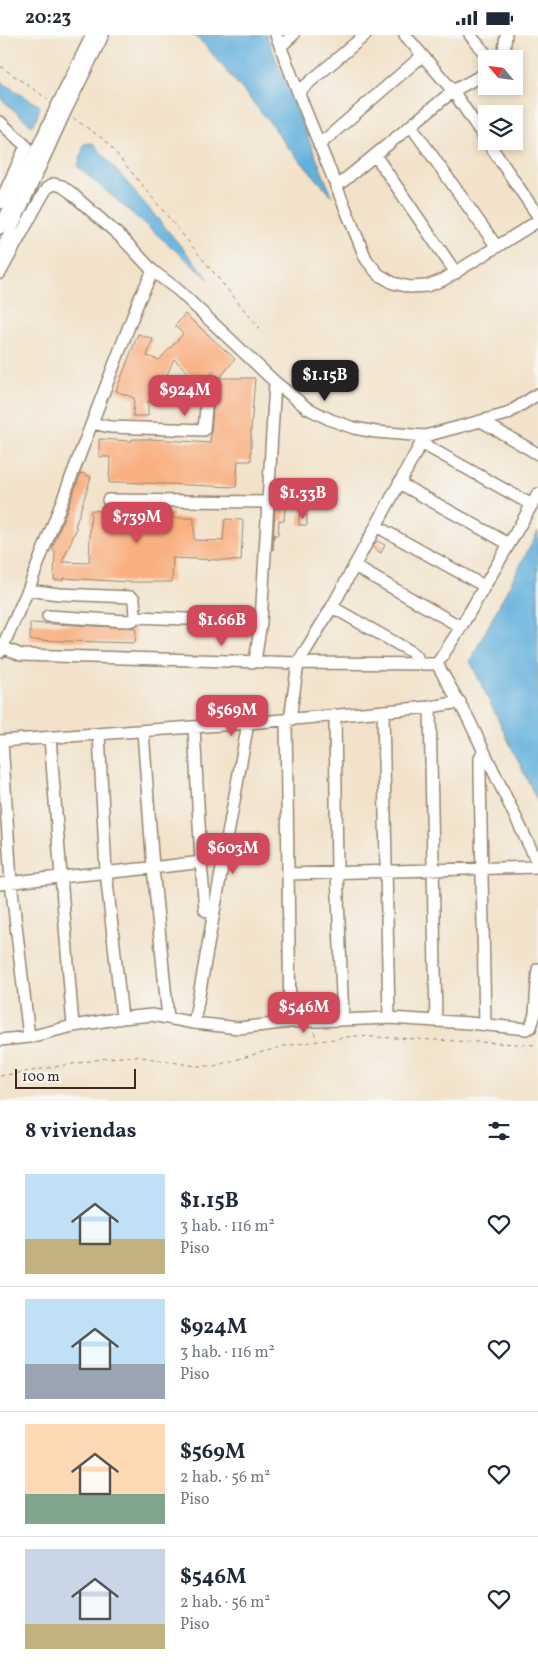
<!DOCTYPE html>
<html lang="es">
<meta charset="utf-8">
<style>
:root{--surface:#fff;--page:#f2f2f3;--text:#1f2937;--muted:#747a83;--line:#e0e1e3;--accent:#d1495b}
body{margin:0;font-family:Vollkorn,serif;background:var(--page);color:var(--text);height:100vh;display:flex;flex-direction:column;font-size:19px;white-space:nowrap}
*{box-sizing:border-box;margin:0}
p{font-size:16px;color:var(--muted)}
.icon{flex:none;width:28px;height:28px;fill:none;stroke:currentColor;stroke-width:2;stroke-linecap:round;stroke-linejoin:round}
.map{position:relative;height:1066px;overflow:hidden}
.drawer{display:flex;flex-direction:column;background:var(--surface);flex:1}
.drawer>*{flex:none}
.needle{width:32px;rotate:299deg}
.fabs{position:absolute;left:478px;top:15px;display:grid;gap:10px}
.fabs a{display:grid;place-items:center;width:45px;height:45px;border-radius:0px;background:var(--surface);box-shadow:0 2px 8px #0003;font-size:25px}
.scale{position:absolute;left:15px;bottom:12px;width:121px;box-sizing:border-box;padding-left:5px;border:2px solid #3b2a1e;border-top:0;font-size:14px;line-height:18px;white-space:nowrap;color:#3b2a1e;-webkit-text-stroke:4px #f6f6f2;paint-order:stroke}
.price{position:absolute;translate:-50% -42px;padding:0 11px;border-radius:10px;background:var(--accent);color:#fff;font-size:16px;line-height:32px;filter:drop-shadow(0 1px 2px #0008)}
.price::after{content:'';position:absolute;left:50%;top:30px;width:15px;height:11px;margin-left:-8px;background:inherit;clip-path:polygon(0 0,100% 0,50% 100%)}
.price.on{background:#222;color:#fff}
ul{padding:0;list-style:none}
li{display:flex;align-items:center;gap:15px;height:125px;padding:0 25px}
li+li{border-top:1px solid var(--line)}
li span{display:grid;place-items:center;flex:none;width:140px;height:100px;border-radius:0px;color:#555}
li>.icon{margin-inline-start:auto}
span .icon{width:60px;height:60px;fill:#fffc;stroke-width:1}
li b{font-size:21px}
h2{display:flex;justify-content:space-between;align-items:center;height:60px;padding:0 25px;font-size:21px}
.status{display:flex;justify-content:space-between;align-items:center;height:35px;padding:0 25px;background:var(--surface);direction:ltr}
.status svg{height:14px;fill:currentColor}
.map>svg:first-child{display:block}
</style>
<div class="status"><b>20:23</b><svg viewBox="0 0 49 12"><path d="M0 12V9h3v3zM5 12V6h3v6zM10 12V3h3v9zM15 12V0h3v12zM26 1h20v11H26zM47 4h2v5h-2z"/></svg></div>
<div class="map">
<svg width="538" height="1066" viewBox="0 0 538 1066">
<rect width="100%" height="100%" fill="#f6f6f2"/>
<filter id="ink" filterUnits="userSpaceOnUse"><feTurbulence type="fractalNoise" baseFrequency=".02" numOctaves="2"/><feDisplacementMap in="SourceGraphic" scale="10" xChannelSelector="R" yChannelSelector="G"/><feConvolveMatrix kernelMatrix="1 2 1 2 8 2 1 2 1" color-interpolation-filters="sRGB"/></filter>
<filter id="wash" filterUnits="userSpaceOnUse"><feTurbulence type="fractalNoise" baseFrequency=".0096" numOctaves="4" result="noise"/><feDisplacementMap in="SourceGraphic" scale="20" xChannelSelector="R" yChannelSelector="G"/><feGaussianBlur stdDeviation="1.12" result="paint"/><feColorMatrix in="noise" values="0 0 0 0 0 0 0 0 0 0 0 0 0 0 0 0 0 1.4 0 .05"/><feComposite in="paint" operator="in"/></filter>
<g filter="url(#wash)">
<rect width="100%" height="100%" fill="#f2e2c9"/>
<path fill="#62b0dc" stroke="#4e6d7d" d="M193,0H266L332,161L285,109L271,89L203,8Z
M0,46L40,71L37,82L32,91L0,63Z
M93,108L209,244L78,132L84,109Z
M538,496V767L470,626Z"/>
<g id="blocks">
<path fill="#f9af7f" d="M185,279L235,324L220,343H255L251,394V426H238L236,452L118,447V448H109L110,422H99V404L132,406V404H150L210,408L214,362L212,356L214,335L201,350L174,324L154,369L148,366V381H133L134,363L116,356L138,299L153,304L147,321L159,325L183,299L175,291Z
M81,438L91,442L75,492L77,493L62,527L89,528L91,475L123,478H173V483H194V505L223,506L225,484L243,485L241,526L173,523L172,547H128L63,543V545H54L55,516L52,514Z
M275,470H285L284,486L279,485L278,500H274L273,515Z
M299,480H307V490H299Z
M377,506L385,510L381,518L373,512Z
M30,588L136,593L135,608L30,605Z"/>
</g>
</g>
<g filter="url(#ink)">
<use href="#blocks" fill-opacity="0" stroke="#968674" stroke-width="1"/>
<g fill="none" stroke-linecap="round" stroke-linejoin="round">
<defs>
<path id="minor" d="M276,0L298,57L366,224L378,239L393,248L410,252L427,251L443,245L538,186
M470,0L490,24
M281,11L293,0
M503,24L506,0
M486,38L453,56L486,105
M298,57L365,0
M0,87L26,111L0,168
M411,91L497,212
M487,106L538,181
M319,110L422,21
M375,120L456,238
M336,152L453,56L405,0
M0,193L57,71L92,0
M0,219L65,77L103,0
M0,238L42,161L47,153L54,149L62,151L70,157L123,204L153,236L178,255L275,347L307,373L331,385L354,393L376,397L425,401L507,379L538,359
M481,386L538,419
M92,388L110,392L204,395L207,361
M421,408L532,470
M399,448L509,509
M108,465L268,467
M376,491L484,551
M354,531L461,592
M28,555L59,559L131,562L134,564L135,582L133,585L127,586L48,581
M332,572L410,616L417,622L416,628
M135,582L261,587
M0,611L21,620L298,628L437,629
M0,617L28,555L139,265L153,236
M255,626L261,587L275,347
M437,629L468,683L538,829
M437,629L461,592L538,459
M430,672L436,986
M383,676L389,983
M335,680L337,837L343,985
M290,684L298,628L332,572L425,401
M286,685L290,987
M194,692L201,827
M143,696L153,833L168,983
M99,699L106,837L122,983
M50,703L73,991
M0,706L248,688L430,672L460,667
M2,706L11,847L29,1002
M483,716L480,723V740L485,990
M288,839C372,836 454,835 538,832
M0,849C67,840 134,836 201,827L205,875L213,879
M194,988L248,688
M0,1005L29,1002L73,991L122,983L152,980L194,988L239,993L290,987L389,983L469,988L526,994L531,992L535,979L538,934"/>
</defs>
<use href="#minor" stroke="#968674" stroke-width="14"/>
<path stroke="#968674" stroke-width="1" stroke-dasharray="4 4" stroke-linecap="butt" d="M0,31L49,65
M73,83L106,106L259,293
M314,997L317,1005
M0,1041L108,1023L135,1021L196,1031H214L284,1011L354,1001L538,1010"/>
<use href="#minor" stroke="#fff" stroke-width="11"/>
</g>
</g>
</svg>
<div class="fabs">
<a><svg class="needle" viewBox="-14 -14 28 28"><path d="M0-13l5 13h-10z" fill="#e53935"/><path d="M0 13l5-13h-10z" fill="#747a83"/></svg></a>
<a><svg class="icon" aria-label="layers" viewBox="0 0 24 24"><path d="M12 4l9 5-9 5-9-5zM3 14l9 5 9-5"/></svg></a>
</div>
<div class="scale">100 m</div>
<b class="price on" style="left:325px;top:367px">$1.15B</b>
<b class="price" style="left:185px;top:382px">$924M</b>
<b class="price" style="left:303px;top:485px">$1.33B</b>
<b class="price" style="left:137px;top:509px">$739M</b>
<b class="price" style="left:222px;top:612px">$1.66B</b>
<b class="price" style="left:232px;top:702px">$569M</b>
<b class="price" style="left:233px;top:840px">$603M</b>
<b class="price" style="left:304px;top:999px">$546M</b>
</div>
<section class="drawer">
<h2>8 viviendas<svg class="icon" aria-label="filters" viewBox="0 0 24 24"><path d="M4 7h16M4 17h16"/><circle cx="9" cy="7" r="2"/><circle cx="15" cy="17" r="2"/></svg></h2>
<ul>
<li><span style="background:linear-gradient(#bfe0f5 65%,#c2b280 0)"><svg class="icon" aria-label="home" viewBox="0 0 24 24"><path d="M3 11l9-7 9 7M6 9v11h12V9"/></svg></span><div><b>$1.15B</b><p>3 hab. · 116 m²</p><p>Piso</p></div><svg class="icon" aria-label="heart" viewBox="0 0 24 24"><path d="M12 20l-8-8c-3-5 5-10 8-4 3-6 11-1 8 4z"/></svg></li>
<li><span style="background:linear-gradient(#bfe0f5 65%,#9aa5b1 0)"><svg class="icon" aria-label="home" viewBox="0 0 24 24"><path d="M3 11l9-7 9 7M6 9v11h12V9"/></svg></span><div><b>$924M</b><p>3 hab. · 116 m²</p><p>Piso</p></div><svg class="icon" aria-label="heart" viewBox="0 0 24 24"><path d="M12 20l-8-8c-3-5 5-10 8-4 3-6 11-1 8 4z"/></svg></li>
<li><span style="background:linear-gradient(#ffd9b3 70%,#7fa58c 0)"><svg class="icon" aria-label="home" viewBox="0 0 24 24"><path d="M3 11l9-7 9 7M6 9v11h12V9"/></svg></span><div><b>$569M</b><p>2 hab. · 56 m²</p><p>Piso</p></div><svg class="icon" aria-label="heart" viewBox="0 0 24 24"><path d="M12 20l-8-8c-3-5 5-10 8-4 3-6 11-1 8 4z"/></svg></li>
<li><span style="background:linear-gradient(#c9d6e8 75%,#c2b280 0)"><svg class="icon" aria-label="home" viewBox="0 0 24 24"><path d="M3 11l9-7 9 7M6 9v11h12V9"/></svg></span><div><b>$546M</b><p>2 hab. · 56 m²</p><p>Piso</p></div><svg class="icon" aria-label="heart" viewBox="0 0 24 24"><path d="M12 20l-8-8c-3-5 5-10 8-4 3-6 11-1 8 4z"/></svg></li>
</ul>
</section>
